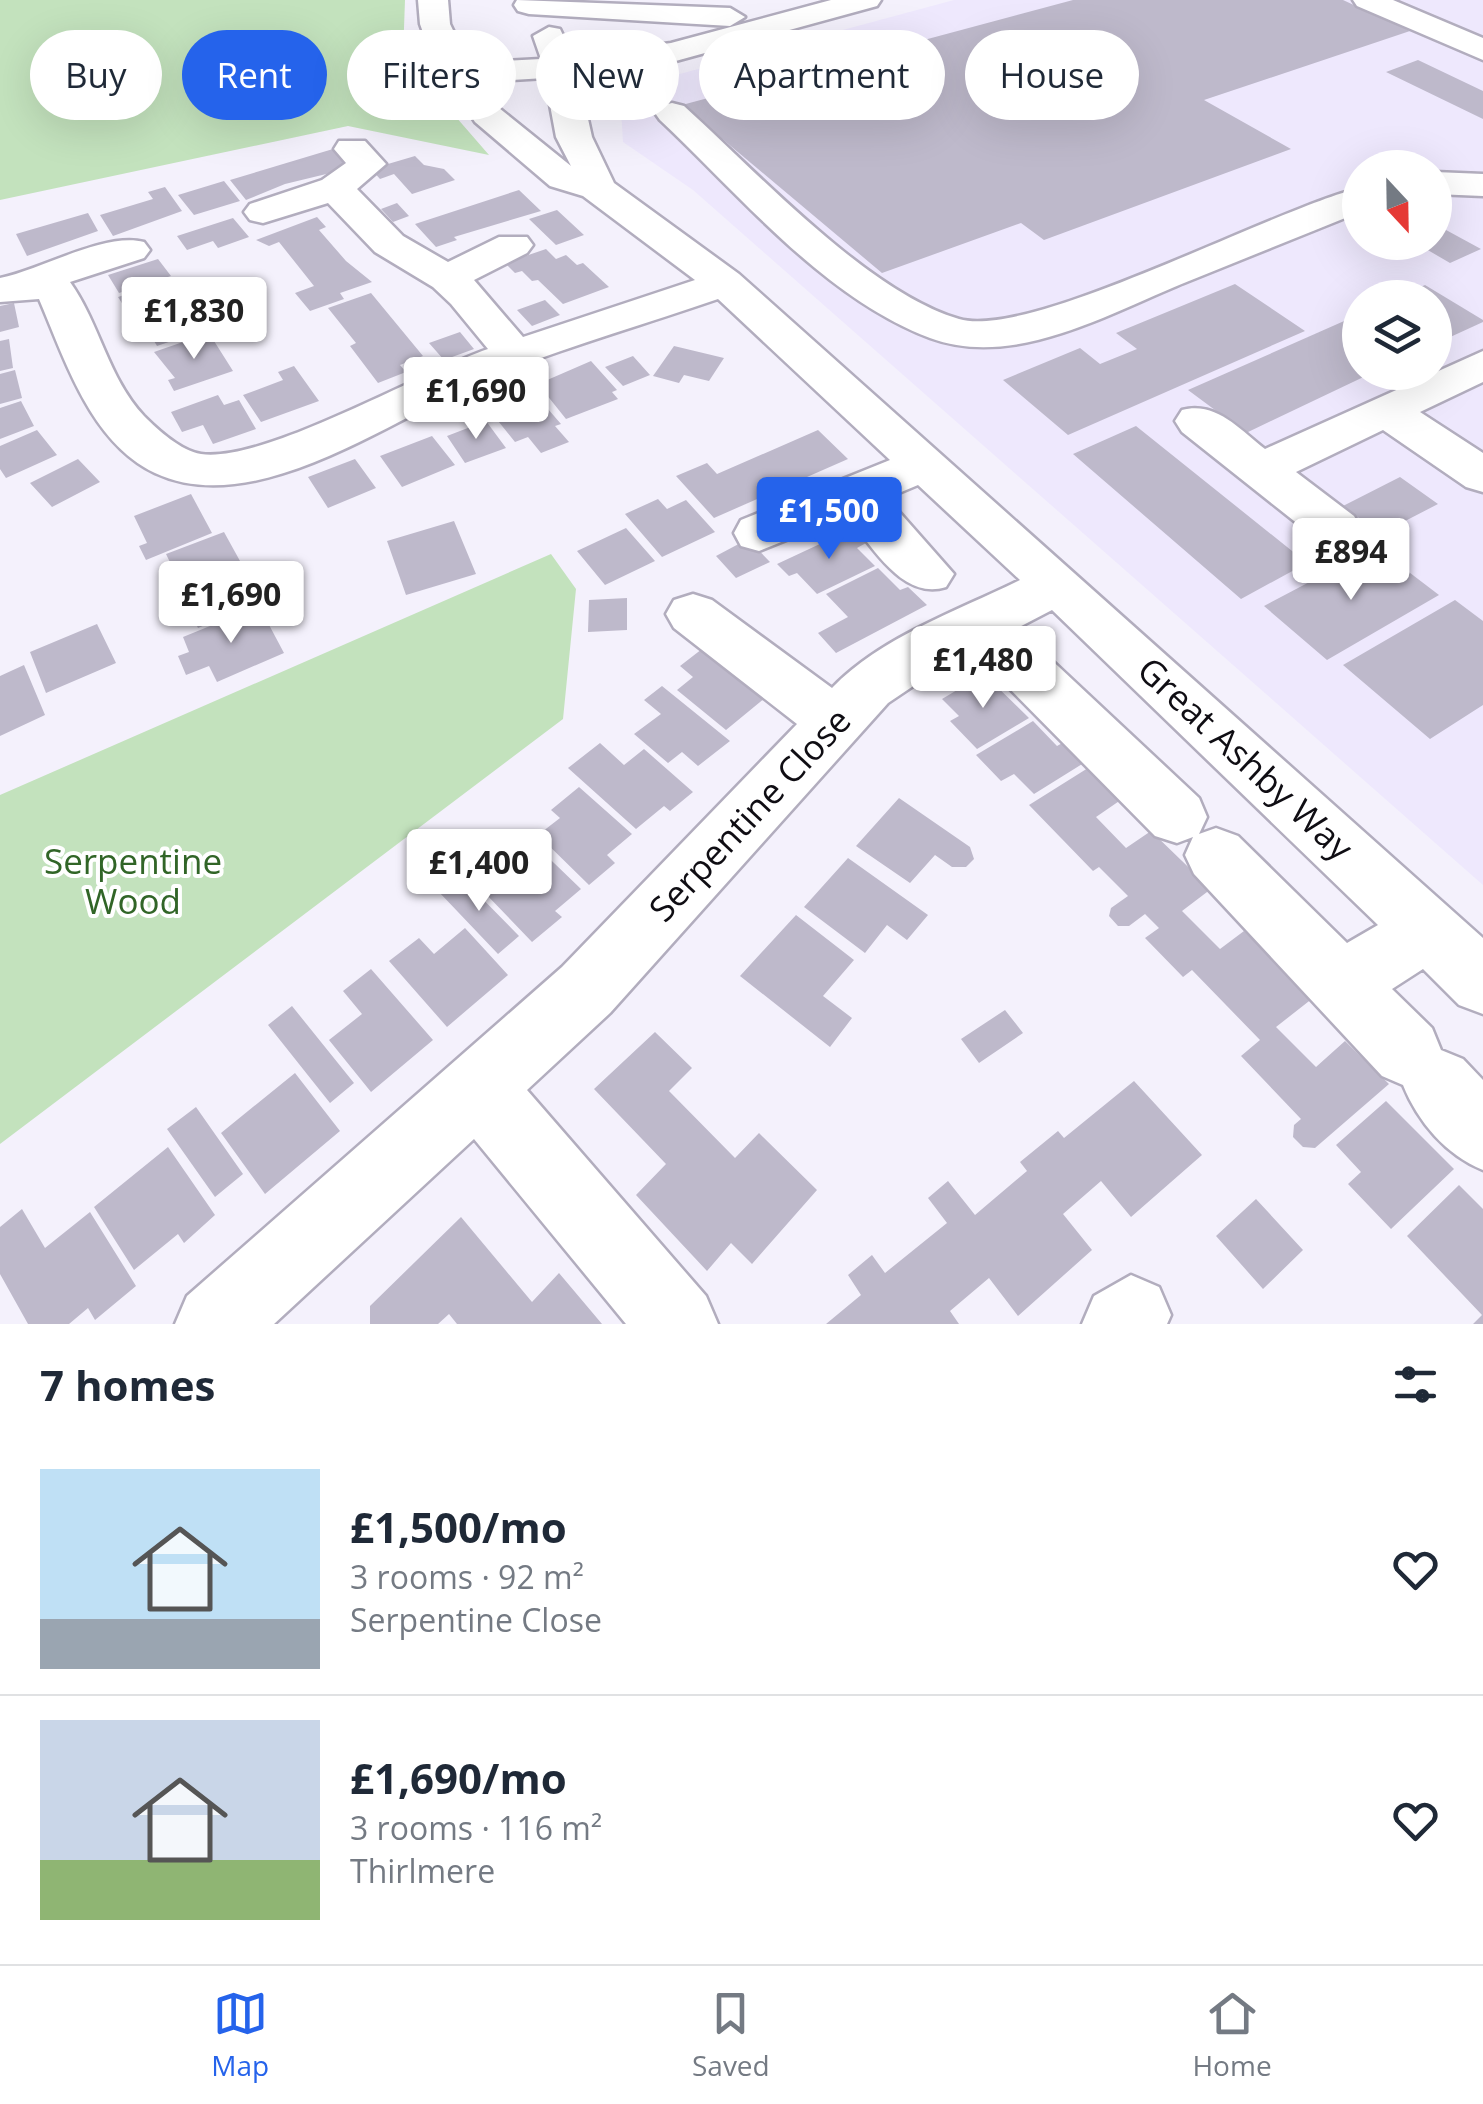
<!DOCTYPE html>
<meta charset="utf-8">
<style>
:root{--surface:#fff;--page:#f6f6f7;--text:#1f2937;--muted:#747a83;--line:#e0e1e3;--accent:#2563eb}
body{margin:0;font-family:"Open Sans",sans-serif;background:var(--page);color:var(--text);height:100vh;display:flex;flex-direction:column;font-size:38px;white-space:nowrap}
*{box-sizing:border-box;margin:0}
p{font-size:32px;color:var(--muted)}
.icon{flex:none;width:55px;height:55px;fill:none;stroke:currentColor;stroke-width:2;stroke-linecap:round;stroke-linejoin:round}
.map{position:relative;height:1324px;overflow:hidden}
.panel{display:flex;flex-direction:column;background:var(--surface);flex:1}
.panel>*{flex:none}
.hud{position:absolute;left:30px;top:30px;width:1425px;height:90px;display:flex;gap:20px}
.needle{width:65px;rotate:158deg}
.controls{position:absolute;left:1342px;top:150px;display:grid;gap:20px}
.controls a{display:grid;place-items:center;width:110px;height:110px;border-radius:50%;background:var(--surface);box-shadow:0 10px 40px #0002;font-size:50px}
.price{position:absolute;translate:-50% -85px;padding:0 22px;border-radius:10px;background:#fff;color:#222;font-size:32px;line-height:65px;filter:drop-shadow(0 2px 5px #0008)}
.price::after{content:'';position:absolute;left:50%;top:60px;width:30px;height:22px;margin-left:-15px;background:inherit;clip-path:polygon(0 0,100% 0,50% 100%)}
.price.on{background:var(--accent);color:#fff}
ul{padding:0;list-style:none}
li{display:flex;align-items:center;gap:30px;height:250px;padding:0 40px}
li+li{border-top:2px solid var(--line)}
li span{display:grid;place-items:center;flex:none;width:280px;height:200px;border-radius:0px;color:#555}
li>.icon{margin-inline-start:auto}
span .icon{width:120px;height:120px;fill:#fffc;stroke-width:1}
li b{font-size:42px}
h2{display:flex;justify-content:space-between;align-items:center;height:120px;padding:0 40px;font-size:42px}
.pill{padding:0 35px;border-radius:45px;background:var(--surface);box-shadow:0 10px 40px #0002;font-size:35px;line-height:90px}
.pill.on{background:var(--accent);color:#fff}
.tabs{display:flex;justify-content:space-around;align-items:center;height:140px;border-top:2px solid var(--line);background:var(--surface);font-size:28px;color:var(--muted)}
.tabs a{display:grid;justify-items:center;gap:5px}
.tabs .on{color:var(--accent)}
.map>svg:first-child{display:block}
</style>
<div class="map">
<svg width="1483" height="1324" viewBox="0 0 1483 1324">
<rect width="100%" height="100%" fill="#f4f1fc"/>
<path fill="#eee8fd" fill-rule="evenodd" d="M954,0H1483V885L693,190L623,142L620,96L650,82ZM1360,168H1435V242H1360ZM1360,298H1435V372H1360Z"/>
<path fill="#c3e2bd" d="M0,0H405L403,56L489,155L348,126L0,200Z
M551,554L576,589L563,719L0,1144V795Z"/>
<path fill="#beb9cb" d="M1073,0H1343L1410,31L1204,100L1291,149L1044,240L1021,223L882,273L682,105Z
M1418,60L1483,91V119L1386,72Z
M333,149L351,168L285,184L246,200L230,180Z
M415,156L424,165L444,169L455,180L412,194L394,174L380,179L371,169Z
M224,181L240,201L194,215L178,195Z
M165,187L182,211L113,236L100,215L153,199L148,192Z
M519,190L541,211L454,237L457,240L436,247L415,224Z
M397,203L409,216L393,222L381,209Z
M557,210L584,235L556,245L529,219Z
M88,213L98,231L27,256L16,234Z
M317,217L326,227L319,230L346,261L372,282L340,293L344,299L310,311L295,293L314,286L279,242L269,246L256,240Z
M233,218L249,237L218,248L213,241L187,250L177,236Z
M1435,224L1481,249L1450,263L1414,242H1435Z
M546,249L556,259L566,255L577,265L583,263L609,287L563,304L538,280L532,281L522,271L515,273L505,263Z
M158,259L171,276L119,293L108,275Z
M176,278L191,299L132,319L118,297Z
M1235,284L1305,331L1068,435L1003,380L1080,348L1100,364L1137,349L1116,333Z
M1425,285L1483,320V322L1435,344V298H1396Z
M371,293L423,356L400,365L406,372L378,383L350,346L356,343L328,308Z
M545,300L560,315L532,326L517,310Z
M193,302L210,328L157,346L141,319Z
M14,303L19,327L0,332V306Z
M1360,314V372H1374L1246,433L1188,390Z
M460,332L474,349L444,360L429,343Z
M209,333L233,371L174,391L168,380L175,378L154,352Z
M9,339L13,368L0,371V341Z
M674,346L724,358L709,381L684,375L679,383L653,376Z
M633,356L650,375L623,386L605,367Z
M591,361L617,390L612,392L618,399L566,419L538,384Z
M294,366L319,401L261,422L243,395L283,380L278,372Z
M15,370L22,398L0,404V374Z
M534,393L561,424L555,426L569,442L541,453L528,437L515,442L490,411Z
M218,395L224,405L239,400L256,429L213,444L203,425L182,432L171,412Z
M21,401L34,426L0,439V408Z
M486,421L506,448L465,463L447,436Z
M1136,426L1307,563L1241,599L1073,454Z
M37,430L57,455L6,478L0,469V446Z
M818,430L848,459L714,518L676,476L707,463L717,474Z
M432,436L455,465L402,487L380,456Z
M78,459L100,482L52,507L30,483Z
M355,459L376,488L328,508L308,477Z
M1400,477L1438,504L1380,534L1343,506Z
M191,494L212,533L146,560L139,546L147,543L134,516Z
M658,499L667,509L686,500L715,532L662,557L625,514Z
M454,521L476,574L406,595L387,541Z
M626,528L655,561L605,585L577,551Z
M852,529L866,543L857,548L875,566L817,594L797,573L789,576L777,564Z
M224,532L240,561L181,585L166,554Z
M748,539L770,562L736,578L716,556Z
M1376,547L1439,595L1327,660L1264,606Z
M243,566L261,601L198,628L180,592Z
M878,568L900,590L908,587L927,605L836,653L818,633L848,617L826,594Z
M627,598V630L588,632L589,600Z
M1455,600L1483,621V705L1430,739L1343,665Z
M259,606L284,653L217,682L209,666L186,675L178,656L189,652L183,637Z
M97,624L116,663L46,693L30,652Z
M702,649L765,698L726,730L677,690L693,677L680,666Z
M24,665L45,715L0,736V676Z
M984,674L1029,718L977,749L950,721L959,716L942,699Z
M662,686L730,741L698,766L682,752L668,763L634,734L661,714L644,700Z
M1033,721L1057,746L1066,741L1087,761L1034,794L1014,774L1001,781L976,755Z
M600,743L624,765L644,749L693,792L670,811L664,806L636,829L568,768Z
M1088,768L1128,795L1096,817L1126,848L1151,831L1211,889L1182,911L1220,949L1244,931L1313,998L1276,1027L1316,1067L1345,1041L1389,1084L1315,1148L1303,1147L1293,1137L1294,1125L1301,1119L1241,1056L1260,1040L1192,970L1183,977L1145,938L1159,928L1145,914L1129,926H1118L1109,916L1111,908L1128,896L1099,867L1093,871L1029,805Z
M579,787L632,834L607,855L615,863L589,885L538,835L560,818L551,810Z
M899,798L970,847L974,859L966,867H952L935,855L910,883L856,846Z
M527,837L581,889L555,911L562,917L532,942L483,891L504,874L493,864Z
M848,858L928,915L907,940L887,925L865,953L804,907Z
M459,875L519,936L498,954L438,891Z
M796,915L854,960L823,996L852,1018L830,1047L740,976Z
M465,928L508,975L447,1027L389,961L419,938L434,954Z
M371,969L433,1040L371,1092L329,1040L362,1014L343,991Z
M292,1006L354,1083L330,1103L268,1025Z
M1005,1010L1023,1033L979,1063L961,1039Z
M655,1032L692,1068L669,1091L735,1158L759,1133L817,1190L752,1264L731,1243L707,1271L636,1195L666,1164L594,1089Z
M295,1073L340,1131L265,1194L221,1133Z
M1134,1081L1202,1155L1131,1217L1101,1181L1063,1214L1092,1250L1018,1316L989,1278L950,1311L959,1324H826L861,1295L848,1275L872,1255L885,1273L947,1223L928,1198L948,1181L975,1215L1027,1171L1020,1162L1058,1131L1064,1138Z
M1386,1101L1454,1169L1391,1229L1348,1184L1361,1172L1336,1145Z
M196,1107L243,1174L215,1197L167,1129Z
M168,1147L215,1215L184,1243L178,1234L134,1270L94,1207Z
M1459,1185L1483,1209V1324H1473L1482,1315L1407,1236Z
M1256,1199L1303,1250L1263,1289L1216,1236Z
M22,1209L45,1248L90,1212L136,1286L95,1320L88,1308L69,1324H28L0,1274V1227Z
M461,1217L532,1302L559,1273L602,1324H457L449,1314L438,1324H370V1306Z"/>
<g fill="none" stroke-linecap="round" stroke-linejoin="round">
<defs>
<path id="minor" d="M418,0H448L450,24L469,63L541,59L533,36L549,27L560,29L573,56L671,43L831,0H881L877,6L672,62L578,74L592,137L614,183L739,274L1483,938V1014L1459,1005L1423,969L1392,989L1432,1028L1441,1050L1463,1059L1483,1080V1170C1446,1155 1418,1122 1403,1085L1382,1076L1194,874L1185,855L1193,837L1177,843L1155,836L1003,682L995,667L1003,652L1023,645L1043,652L1199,798L1207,817L1199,834L1216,828L1238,836L1347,943L1378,925L1052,610L940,668L888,703L610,1013L527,1090L706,1296L718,1324H626L474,1139L274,1324H175L187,1296L562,967L797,724L674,628L666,614L674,600L693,594L712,600L832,688C881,637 957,611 1020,580L918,485L887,498L954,574L946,587C902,601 873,546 846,516L759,551L741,546L734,533L741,520L890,460L718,299C640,326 558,349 481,381C390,420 255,520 155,473C90,442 65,359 39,299L0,302V278C41,270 104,232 144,242L150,250L144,258L70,282C100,324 108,378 144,416C158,430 181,451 201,454C264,463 418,373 488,349L451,304L433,287L375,252L328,203L263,223L250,220L244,212L250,204L322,180L346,163L334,149L339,141H365L386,164L357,189L403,236L448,262L499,237H527L533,245L527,253L474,280L523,337L695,280L583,196L550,186L475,122L431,55L420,24ZM545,78L556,137L571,166L499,108L482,82Z
M517,0L730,8L745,17L730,26L529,14L518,11L514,5Z
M1353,0H1393L1483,38V60L1357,6Z
M672,103L684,106C756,171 867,292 959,319C1031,340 1273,209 1360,188V212C1301,236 1243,259 1184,283C1108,314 1014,369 930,338C824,298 741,196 660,120L655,113L660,106Z
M1435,172L1483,174V196L1435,194Z
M1483,351V382L1420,412L1483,453V492L1466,487L1383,430L1296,472L1354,516L1361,528L1354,540L1336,546L1318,540L1182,432L1175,421L1182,410C1216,401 1239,429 1265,449Z
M1131,1275L1159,1287L1171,1315L1167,1324H1082L1094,1296Z"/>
</defs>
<use href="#minor" stroke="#b2adbe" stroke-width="5"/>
<use href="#minor" fill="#fff" fill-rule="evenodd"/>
</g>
<g text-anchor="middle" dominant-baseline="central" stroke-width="8" stroke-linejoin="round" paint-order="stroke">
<g font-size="35" fill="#0f0d13" stroke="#fff">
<text transform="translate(1246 758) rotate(43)">Great Ashby Way</text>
<text transform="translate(749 814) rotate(-47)">Serpentine Close</text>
</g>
<g font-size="35" fill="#316527" stroke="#fff">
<text x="133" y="860">Serpentine<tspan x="133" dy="40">Wood</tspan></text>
</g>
</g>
</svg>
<div class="controls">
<a><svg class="needle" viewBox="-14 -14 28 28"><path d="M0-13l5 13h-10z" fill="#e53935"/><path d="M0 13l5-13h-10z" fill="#747a83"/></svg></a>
<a><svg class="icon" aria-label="layers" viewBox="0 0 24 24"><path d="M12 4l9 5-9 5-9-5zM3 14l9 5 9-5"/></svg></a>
</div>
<b class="price" style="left:194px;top:362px">£1,830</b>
<b class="price" style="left:476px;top:442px">£1,690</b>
<b class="price on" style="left:829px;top:562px">£1,500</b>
<b class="price" style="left:1351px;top:603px">£894</b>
<b class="price" style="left:231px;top:646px">£1,690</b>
<b class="price" style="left:983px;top:711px">£1,480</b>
<b class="price" style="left:479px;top:914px">£1,400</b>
<div class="hud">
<a class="pill">Buy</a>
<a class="pill on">Rent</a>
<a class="pill">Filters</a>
<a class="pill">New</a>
<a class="pill">Apartment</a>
<a class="pill">House</a>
</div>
</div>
<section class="panel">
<h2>7 homes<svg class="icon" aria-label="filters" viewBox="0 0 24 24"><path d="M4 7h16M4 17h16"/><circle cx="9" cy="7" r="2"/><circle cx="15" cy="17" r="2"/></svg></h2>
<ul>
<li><span style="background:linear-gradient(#bfe0f5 75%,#9aa5b1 0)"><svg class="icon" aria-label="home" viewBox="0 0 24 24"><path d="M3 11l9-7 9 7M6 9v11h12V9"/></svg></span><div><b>£1,500/mo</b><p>3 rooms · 92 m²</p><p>Serpentine Close</p></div><svg class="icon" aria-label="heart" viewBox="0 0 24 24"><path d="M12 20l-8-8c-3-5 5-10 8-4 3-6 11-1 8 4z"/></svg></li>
<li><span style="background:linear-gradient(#c9d6e8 70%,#8fb573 0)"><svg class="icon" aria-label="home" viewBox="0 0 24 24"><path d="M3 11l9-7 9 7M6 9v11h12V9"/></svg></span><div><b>£1,690/mo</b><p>3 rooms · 116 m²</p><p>Thirlmere</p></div><svg class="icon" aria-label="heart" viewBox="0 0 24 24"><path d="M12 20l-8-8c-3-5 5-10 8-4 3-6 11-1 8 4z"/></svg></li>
</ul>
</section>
<nav class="tabs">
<a class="on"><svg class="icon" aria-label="map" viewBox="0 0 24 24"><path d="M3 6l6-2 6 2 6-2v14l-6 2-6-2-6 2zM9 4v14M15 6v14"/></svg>Map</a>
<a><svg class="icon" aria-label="saved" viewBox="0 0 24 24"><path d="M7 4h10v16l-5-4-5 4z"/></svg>Saved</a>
<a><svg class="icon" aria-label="home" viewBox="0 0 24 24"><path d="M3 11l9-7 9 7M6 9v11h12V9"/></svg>Home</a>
</nav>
